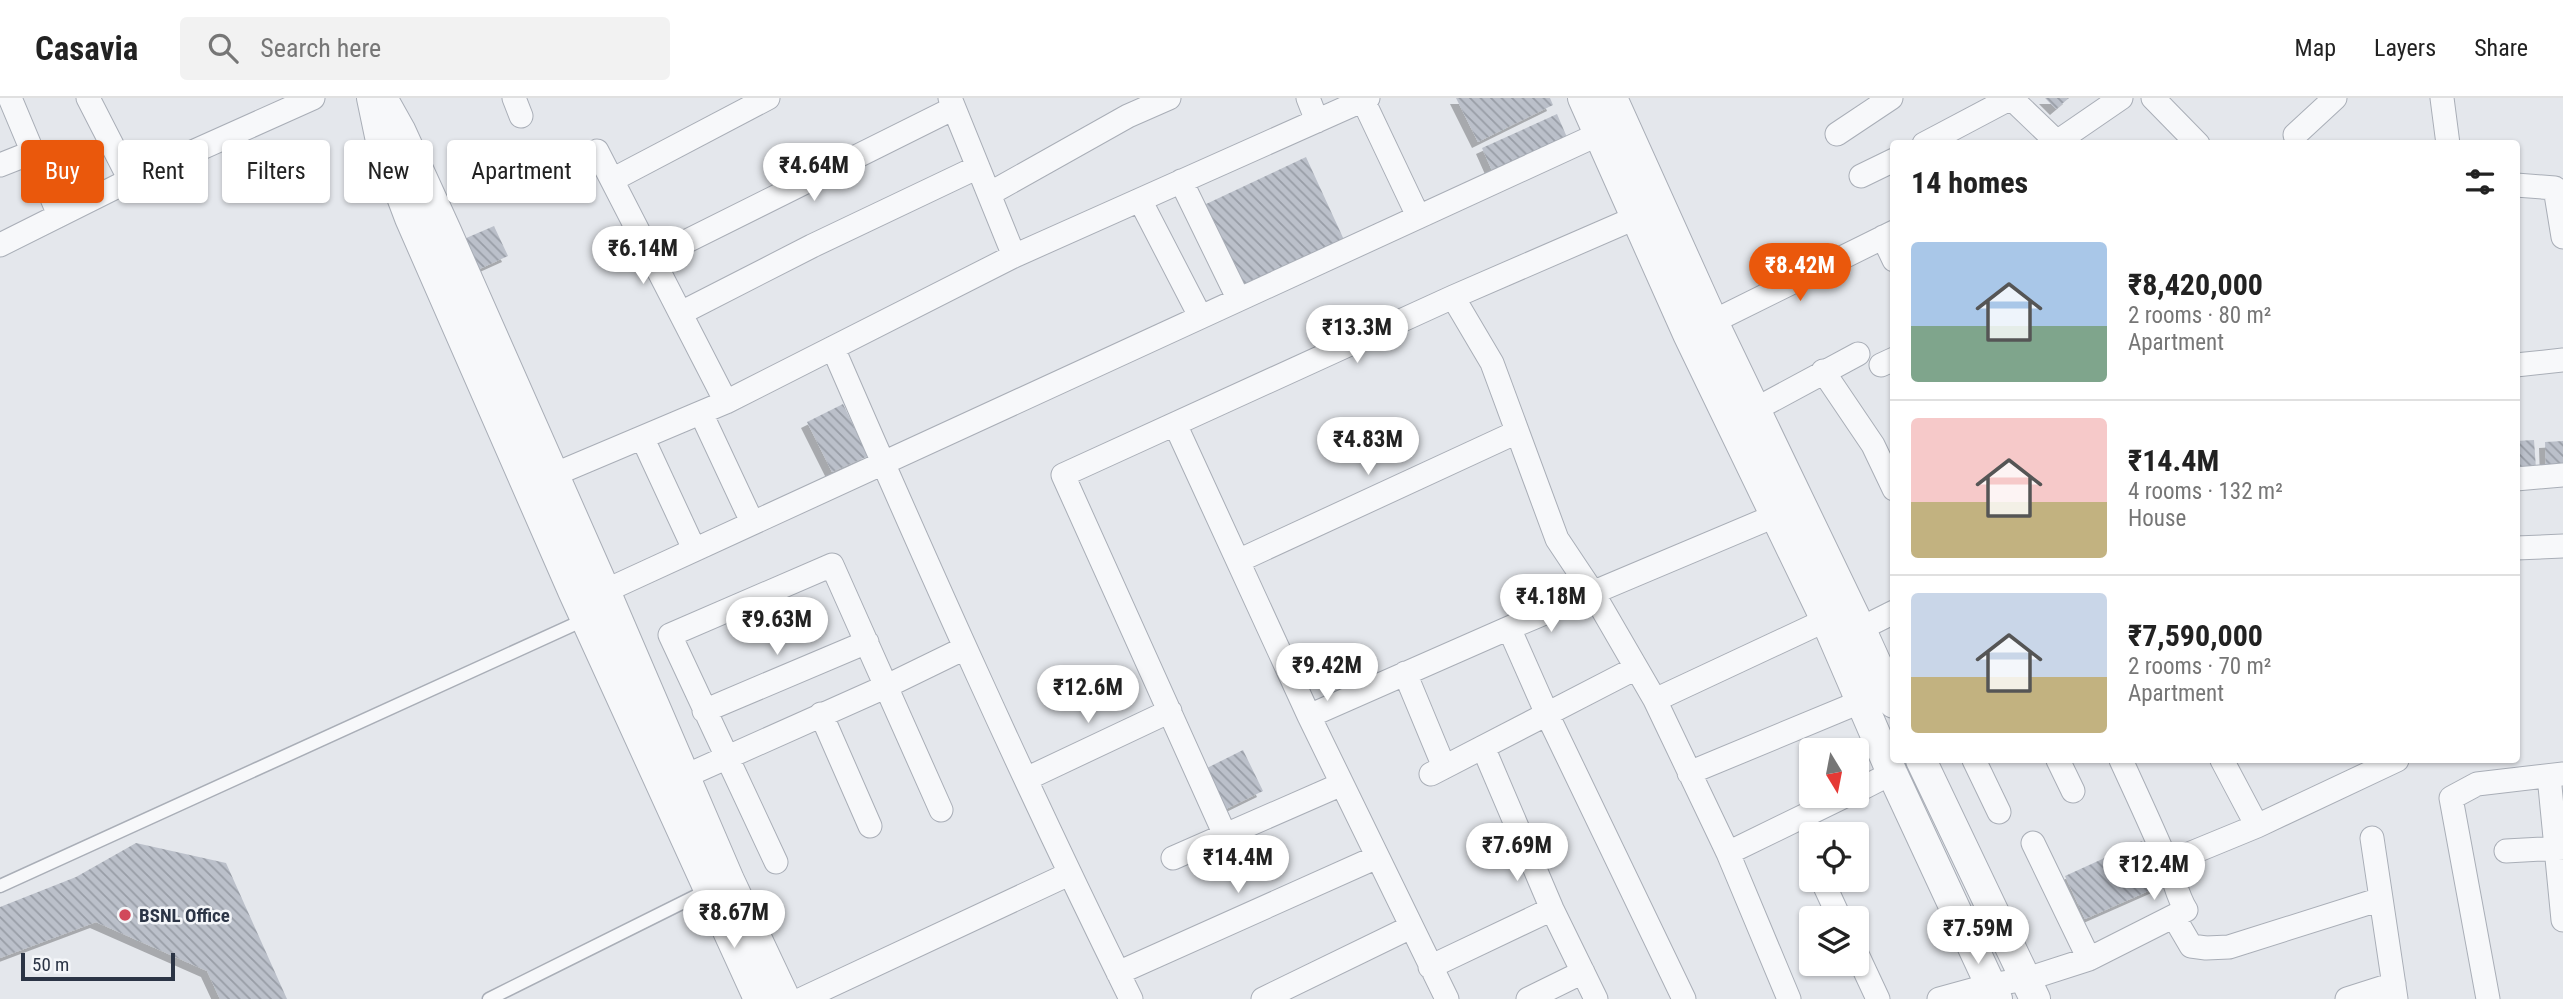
<!DOCTYPE html>
<meta charset="utf-8">
<style>
:root{--surface:#fff;--page:#f2f2f2;--text:#222;--muted:#767676;--line:#e0e0e0;--accent:#ea580c}
body{margin:0;font-family:"Roboto Condensed",sans-serif;background:var(--page);color:var(--text);height:100vh;display:flex;flex-direction:column;font-size:26px;white-space:nowrap}
*{box-sizing:border-box;margin:0}
p{font-size:23px;color:var(--muted)}
.icon{flex:none;width:38px;height:38px;fill:none;stroke:currentColor;stroke-width:2;stroke-linecap:round;stroke-linejoin:round}
.map{position:relative;flex:1;overflow:hidden}
.panel{position:absolute;left:1890px;top:42px;width:630px;height:623px;display:flex;flex-direction:column;background:var(--surface);border-radius:7px;box-shadow:0 2px 5px #0004}
.panel>*{flex:none}
.top-card{position:absolute;left:21px;top:42px;width:665px;height:63px;display:flex;gap:14px}
.needle{width:46px;rotate:170deg}
.controls{position:absolute;left:1799px;top:640px;display:grid;gap:14px}
.controls a{display:grid;place-items:center;width:70px;height:70px;border-radius:7px;background:var(--surface);box-shadow:0 2px 5px #0004;font-size:35px}
.scale{position:absolute;left:21px;bottom:18px;width:154px;box-sizing:border-box;padding-left:7px;border:4px solid #2b3445;border-top:0;font-size:19px;line-height:24px;white-space:nowrap;color:#2b3445;-webkit-text-stroke:5px #f4f6f9;paint-order:stroke}
.price{position:absolute;translate:-50% -60px;padding:0 16px;border-radius:24px;background:#fff;color:#222;font-size:23px;line-height:46px;filter:drop-shadow(0 2px 4px #0008)}
.price::after{content:'';position:absolute;left:50%;top:42px;width:21px;height:16px;margin-left:-10px;background:inherit;clip-path:polygon(0 0,100% 0,50% 100%)}
.price.on{background:var(--accent);color:#fff}
ul{padding:0;list-style:none}
li{display:flex;align-items:center;gap:21px;height:175px;padding:0 21px}
li+li{border-top:2px solid var(--line)}
li span{display:grid;place-items:center;flex:none;width:196px;height:140px;border-radius:7px;color:#555}
li>.icon{margin-inline-start:auto}
span .icon{width:84px;height:84px;fill:#fffc;stroke-width:1}
li b{font-size:30px}
h2{display:flex;justify-content:space-between;align-items:center;height:84px;padding:0 21px;font-size:30px}
.pill{padding:0 24px;border-radius:7px;background:var(--surface);box-shadow:0 2px 5px #0004;font-size:24px;line-height:63px}
.pill.on{background:var(--accent);color:#fff}
header{display:flex;align-items:center;gap:42px;box-sizing:border-box;height:98px;padding:0 35px;background:var(--surface);border-bottom:2px solid var(--line)}
header strong{font-size:33px}
nav{display:flex;gap:38px;margin-inline-start:auto;font-size:24px}
.search{width:490px;height:63px;background:var(--page);display:flex;align-items:center;gap:18px;box-sizing:border-box;padding:0 24px;border-radius:7px;color:var(--muted);font-size:26px}
.map>svg:first-child{display:block}
</style>
<header>
<strong>Casavia</strong>
<div class="search"><svg class="icon" aria-label="search" viewBox="0 0 24 24"><circle cx="10" cy="10" r="6"/><path d="M15 15l6 6"/></svg>Search here</div>
<nav><a>Map</a><a>Layers</a><a>Share</a></nav>
</header>
<div class="map">
<svg width="2563" height="901" viewBox="0 0 2563 901">
<defs>
<pattern id="building-back-hatch" width="6" height="6" patternUnits="userSpaceOnUse" patternTransform="scale(1.75)"><rect width="6" height="6" fill="#bbc0ca"/><path d="M-1 5l2 2M0 0l6 6M5-1l2 2" fill="none" stroke="#989da6"/></pattern>
<filter id="shadow"><feDropShadow dx="-6" dy="6" stdDeviation="0" flood-color="#0004"/></filter>
</defs>
<rect width="100%" height="100%" fill="#e4e7ec"/>
<path fill="url(#building-back-hatch)" filter="url(#shadow)" d="M1456,0H1550L1553,7L1478,44Z
M2045,0H2069L2056,11Z
M1557,16L1569,44L1494,77L1482,50Z
M1306,59L1345,144L1243,191L1204,107Z
M494,128L508,158L477,172L464,141Z
M843,306L868,358L832,374L807,324Z
M2534,342L2536,371L2516,372V343Z
M2563,343V372L2546,373L2545,344Z
M1243,652L1263,693L1222,713L1203,672Z
M2142,743L2162,787L2085,821L2065,778Z
M136,745L226,765L287,901H220L207,873L96,824L0,860V809L76,779Z"/>
<g fill="none" stroke-linecap="round" stroke-linejoin="round">
<defs>
<path id="service" d="M0,788L586,521
M489,901L710,791"/>
<path id="minor" d="M10,0L59,117
M88,0L130,82
M514,0L521,18
M950,0L1014,158
M1308,0L1317,23
M2011,0L2059,46
M2153,0L2198,46
M2442,0L2448,46
M1363,2L1418,118
M1837,36L1891,0
M2295,37L2335,0
M1924,46L2011,0
M2054,46L2121,0
M597,53L726,304
M0,67L33,54
M1861,78L1894,62
M612,82L768,0
M1181,83L1238,200
M2516,87L2555,90L2563,139
M989,96L1128,18L1169,0
M1140,102L1200,218
M1883,139L1894,162
M0,147L130,82L313,0
M653,160L954,10
M1453,199L1492,265L1557,441L1593,495L1655,602L1728,755L1789,901
M681,215L812,148L978,69
M1700,230L1894,134
M833,250C928,469 1025,687 1131,901
M1881,267L1894,261
M2516,267L2563,262
M1823,273L1873,347L1894,391
M1756,311L1858,256
M701,315L752,424
M1175,326L1309,618L1447,901
M643,341L694,451
M2516,381L2563,377
M539,383L726,304L1014,158L1368,0
M2516,450L2563,448
M1238,463L1517,334
M605,493L1599,36
M1509,530L1547,616L1684,901
M1846,538L1894,514
M1405,575L1444,669
M1655,602L1826,522
M704,613L867,544
M821,616L870,728
M1309,618L1509,530L1777,417
M1483,649L1552,811L1596,901
M1974,662L1999,714
M2058,662L2073,693
M2222,662L2257,728
M1689,675L1860,604
M1431,676L1636,570
M2549,678L2563,822
M1026,681L1170,613
M672,684L887,588L965,550
M1857,693L1892,675
M1225,737L1063,377L1453,199L1635,120
M2372,740L2396,901
M2033,745L2089,861
M2506,753L2563,750
M1728,755L1845,698
M1173,760L1342,686
M776,764L670,537L832,467L941,712
M2167,765L2257,728L2397,662
M1822,782L1840,821
M2174,819L2191,848L2206,850L2229,849L2381,801
M1857,856L1878,901
M1430,869L1552,811
M1118,875L1377,759
M802,901L1069,776
M1263,901L1411,829
M1528,901L1583,874
M1939,901L1990,887L2027,881L2089,861L2186,812C2177,798 2175,782 2168,767C2153,731 2137,697 2121,662
M2347,901L2394,886
M2488,901L2451,700L2477,686L2563,676"/>
<path id="tertiary" d="M372,0L381,43L410,120L574,495L759,901
M382,0L400,32L446,133L605,493L729,782L785,901
M1583,0L1688,236L1826,522L1892,675L1997,901
M1612,0L1713,224L1861,532L1894,605
M1921,662L2035,901"/>
</defs>
<use href="#service" stroke="#a9aeb7" stroke-width="15"/>
<use href="#minor" stroke="#a9aeb7" stroke-width="25"/>
<use href="#tertiary" stroke="#a9aeb7" stroke-width="32"/>
<use href="#service" stroke="#f7f8fa" stroke-width="12"/>
<use href="#minor" stroke="#f7f8fa" stroke-width="23"/>
<use href="#tertiary" stroke="#f7f8fa" stroke-width="30"/>
</g>
<circle fill="#d1495b" stroke="#f4f6f9" stroke-width="2.5" cx="125" cy="817" r="7"/>
<g text-anchor="middle" dominant-baseline="central" stroke-width="5" stroke-linejoin="round" paint-order="stroke">
<g font-size="19" font-weight="bold" fill="#2b3445" stroke="#f4f6f9" text-anchor="start">
<text x="139" y="817">BSNL Office</text>
</g>
</g>
</svg>
<div class="controls">
<a><svg class="needle" viewBox="-14 -14 28 28"><path d="M0-13l5 13h-10z" fill="#e53935"/><path d="M0 13l5-13h-10z" fill="#767676"/></svg></a>
<a><svg class="icon" aria-label="locate" viewBox="0 0 24 24"><circle cx="12" cy="12" r="6"/><path d="M12 2v4M12 18v4M2 12h4M18 12h4"/></svg></a>
<a><svg class="icon" aria-label="layers" viewBox="0 0 24 24"><path d="M12 4l9 5-9 5-9-5zM3 14l9 5 9-5"/></svg></a>
</div>
<div class="scale">50 m</div>
<b class="price" style="left:814px;top:105px">₹4.64M</b>
<b class="price" style="left:643px;top:188px">₹6.14M</b>
<b class="price on" style="left:1800px;top:205px">₹8.42M</b>
<b class="price" style="left:1357px;top:267px">₹13.3M</b>
<b class="price" style="left:1368px;top:379px">₹4.83M</b>
<b class="price" style="left:1551px;top:536px">₹4.18M</b>
<b class="price" style="left:777px;top:559px">₹9.63M</b>
<b class="price" style="left:1327px;top:605px">₹9.42M</b>
<b class="price" style="left:1088px;top:627px">₹12.6M</b>
<b class="price" style="left:1517px;top:785px">₹7.69M</b>
<b class="price" style="left:1238px;top:797px">₹14.4M</b>
<b class="price" style="left:2154px;top:804px">₹12.4M</b>
<b class="price" style="left:734px;top:852px">₹8.67M</b>
<b class="price" style="left:1978px;top:868px">₹7.59M</b>
<div class="top-card">
<a class="pill on">Buy</a>
<a class="pill">Rent</a>
<a class="pill">Filters</a>
<a class="pill">New</a>
<a class="pill">Apartment</a>
</div>
<section class="panel">
<h2>14 homes<svg class="icon" aria-label="filters" viewBox="0 0 24 24"><path d="M4 7h16M4 17h16"/><circle cx="9" cy="7" r="2"/><circle cx="15" cy="17" r="2"/></svg></h2>
<ul>
<li><span style="background:linear-gradient(#a9c7e8 60%,#7fa58c 0)"><svg class="icon" aria-label="home" viewBox="0 0 24 24"><path d="M3 11l9-7 9 7M6 9v11h12V9"/></svg></span><div><b>₹8,420,000</b><p>2 rooms · 80 m²</p><p>Apartment</p></div></li>
<li><span style="background:linear-gradient(#f6c9c9 60%,#c2b280 0)"><svg class="icon" aria-label="home" viewBox="0 0 24 24"><path d="M3 11l9-7 9 7M6 9v11h12V9"/></svg></span><div><b>₹14.4M</b><p>4 rooms · 132 m²</p><p>House</p></div></li>
<li><span style="background:linear-gradient(#c9d6e8 60%,#c2b280 0)"><svg class="icon" aria-label="home" viewBox="0 0 24 24"><path d="M3 11l9-7 9 7M6 9v11h12V9"/></svg></span><div><b>₹7,590,000</b><p>2 rooms · 70 m²</p><p>Apartment</p></div></li>
</ul>
</section>
</div>
